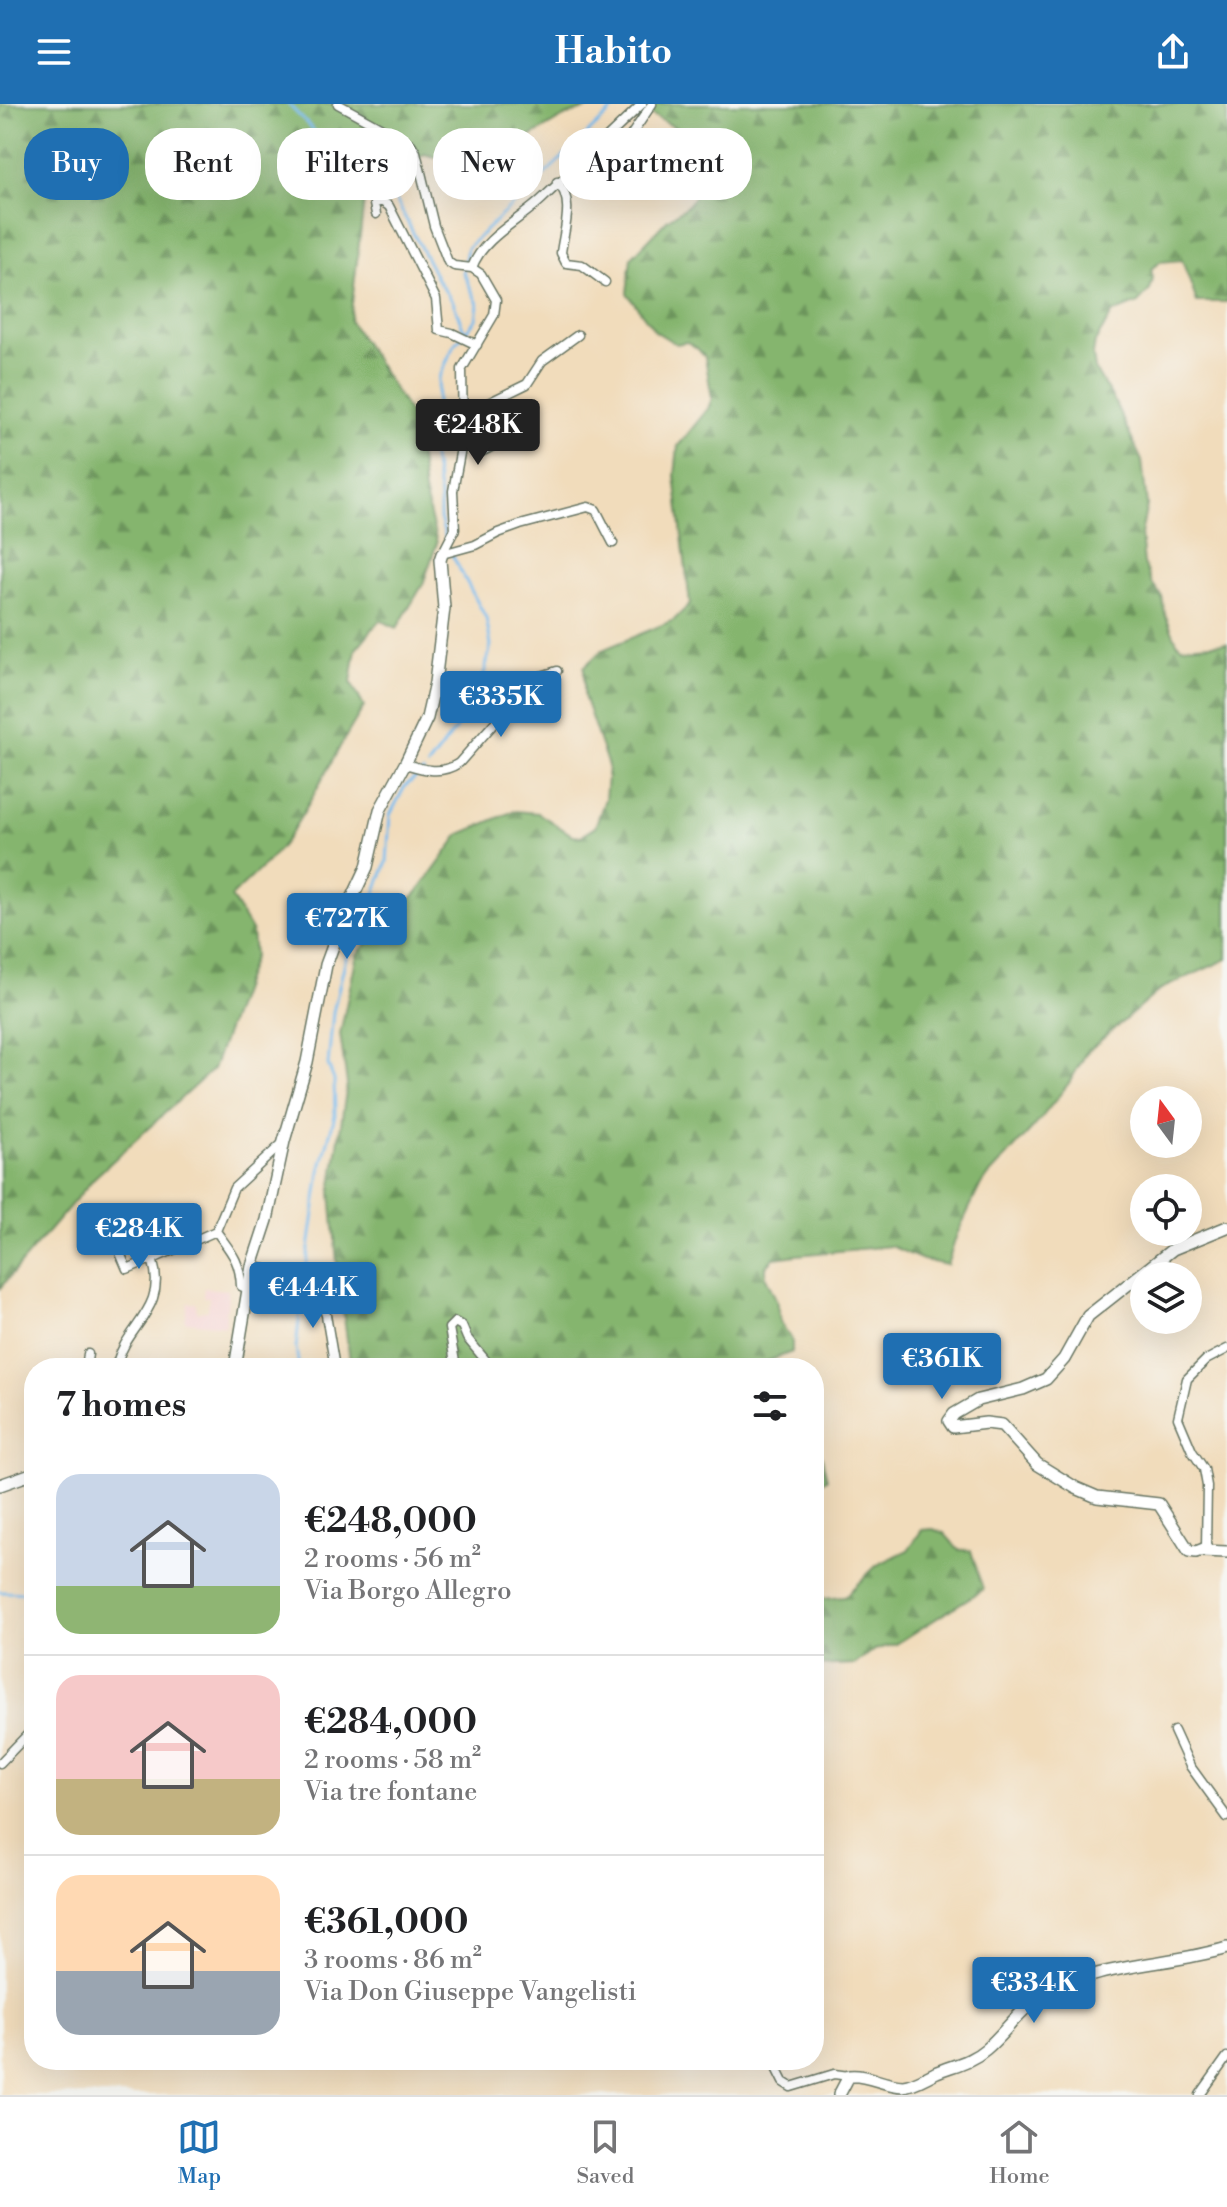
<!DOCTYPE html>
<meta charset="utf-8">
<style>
:root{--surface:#fff;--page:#f6f6f6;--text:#202124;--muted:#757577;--line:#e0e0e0;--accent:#1f6fb2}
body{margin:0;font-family:"Libre Bodoni",serif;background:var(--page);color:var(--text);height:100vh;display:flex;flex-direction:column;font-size:30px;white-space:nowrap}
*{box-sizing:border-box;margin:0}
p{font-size:26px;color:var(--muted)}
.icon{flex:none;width:44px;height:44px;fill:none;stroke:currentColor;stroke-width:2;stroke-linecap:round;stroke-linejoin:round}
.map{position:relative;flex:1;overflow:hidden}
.panel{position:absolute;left:24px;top:1254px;width:800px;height:712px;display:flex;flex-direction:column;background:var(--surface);border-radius:32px;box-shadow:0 8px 32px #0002}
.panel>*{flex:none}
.hud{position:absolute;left:24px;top:24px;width:800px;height:72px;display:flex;gap:16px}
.needle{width:52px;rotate:345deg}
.tools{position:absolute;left:1130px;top:982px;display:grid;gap:16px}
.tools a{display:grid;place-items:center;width:72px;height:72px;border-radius:50%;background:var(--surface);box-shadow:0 8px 32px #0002;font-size:40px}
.price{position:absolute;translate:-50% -68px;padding:0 18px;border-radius:8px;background:var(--accent);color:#fff;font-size:26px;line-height:52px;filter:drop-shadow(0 2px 4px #0008)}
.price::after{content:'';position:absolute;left:50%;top:48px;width:24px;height:18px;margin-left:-12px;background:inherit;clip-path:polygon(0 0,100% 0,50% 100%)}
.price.current{background:#222;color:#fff}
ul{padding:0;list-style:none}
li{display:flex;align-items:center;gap:24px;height:200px;padding:0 32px}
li+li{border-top:2px solid var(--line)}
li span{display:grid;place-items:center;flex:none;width:224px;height:160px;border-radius:24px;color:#555}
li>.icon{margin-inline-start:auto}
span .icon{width:96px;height:96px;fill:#fffc;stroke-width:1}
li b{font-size:34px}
h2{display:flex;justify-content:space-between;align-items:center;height:96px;padding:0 32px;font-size:34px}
.tag{padding:0 28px;border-radius:32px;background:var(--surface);box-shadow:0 8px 32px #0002;font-size:28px;line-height:72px}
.tag.current{background:var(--accent);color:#fff}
header{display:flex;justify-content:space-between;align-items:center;height:104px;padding:0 32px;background:var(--accent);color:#fff;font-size:36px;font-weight:700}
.dock{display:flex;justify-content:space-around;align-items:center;height:112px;border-top:2px solid var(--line);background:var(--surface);font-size:22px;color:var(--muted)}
.dock a{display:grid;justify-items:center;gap:4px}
.dock .current{color:var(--accent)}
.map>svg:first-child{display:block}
</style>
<header><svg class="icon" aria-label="menu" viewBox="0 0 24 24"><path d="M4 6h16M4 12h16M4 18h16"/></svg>Habito<svg class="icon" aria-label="share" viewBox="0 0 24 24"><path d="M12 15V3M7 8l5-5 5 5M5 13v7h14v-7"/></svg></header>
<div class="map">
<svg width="1227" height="1991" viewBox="0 0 1227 1991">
<defs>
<pattern id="forest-firs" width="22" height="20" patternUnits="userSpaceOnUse" patternTransform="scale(2)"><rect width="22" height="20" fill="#85b56e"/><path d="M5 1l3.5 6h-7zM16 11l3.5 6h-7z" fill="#6c945b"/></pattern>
</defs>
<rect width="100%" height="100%" fill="#f6f6f2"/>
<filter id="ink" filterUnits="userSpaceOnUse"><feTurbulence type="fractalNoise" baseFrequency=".0125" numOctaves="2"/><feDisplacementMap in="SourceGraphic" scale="16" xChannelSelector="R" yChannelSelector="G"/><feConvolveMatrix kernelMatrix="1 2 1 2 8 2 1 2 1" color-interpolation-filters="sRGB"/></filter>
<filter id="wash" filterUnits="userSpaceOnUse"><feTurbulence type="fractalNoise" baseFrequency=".006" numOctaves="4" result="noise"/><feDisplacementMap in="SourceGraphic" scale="32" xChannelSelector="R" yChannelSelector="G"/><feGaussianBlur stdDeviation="1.8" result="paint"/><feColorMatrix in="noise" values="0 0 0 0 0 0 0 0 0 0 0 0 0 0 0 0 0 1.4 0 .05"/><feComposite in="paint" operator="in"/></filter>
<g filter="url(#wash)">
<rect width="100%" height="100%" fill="#f1dcbb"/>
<path fill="#f7d0cf" d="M204,1184L228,1186L227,1204L224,1208L226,1209L225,1222L185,1218L188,1199H196L197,1208L208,1207L209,1193H203Z"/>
<path fill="url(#forest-firs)" stroke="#527951" stroke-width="2" d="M0,0H601L566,12L487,58L464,60L424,50L364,97L350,217L416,319L424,388L437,439L423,480L397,524L380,516L356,545L351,578L364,603C335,646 316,693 286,736C271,757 249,775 231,793L252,828L254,851L213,965L94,1074L0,1184Z
M632,0H1227V198H1197L1182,156L1160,158L1151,165L1153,175L1150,186L1138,199L1113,209L1095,238L1093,250L1095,266L1114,297L1142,357L1147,401L1141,430L1144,459L1152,479L1162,493L1165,510L1177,538L1181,542L1227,539V855L1161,885L1087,948L1069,979L1034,1023L981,1080L957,1130L947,1161L923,1156L891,1142L797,1151L774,1154L766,1162V1174L776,1195L780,1217L792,1237V1248L750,1264H351L338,1171L331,1088L347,980L340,930L357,850L421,784L460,730L514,707L538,709L572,731L581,732L595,723L605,695L608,662L584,592V563L602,546L674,516L690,500L675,372L678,342L708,305L712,294L705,253L697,244L687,238L676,240L655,227L627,189L631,154L667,116L687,102L707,76L735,56Z
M814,1320L827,1375L814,1382Z
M933,1425L944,1429L959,1446L971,1447L983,1485L896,1540L874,1546L855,1560L814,1562V1496L844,1493L877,1461L908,1446L922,1426Z"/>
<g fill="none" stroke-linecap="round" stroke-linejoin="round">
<path stroke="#78bbed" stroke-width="3" d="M288,0L317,30L350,41L379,72L395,94L438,177L453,198L465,229
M446,435L440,414V393L432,349L439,274L454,242L476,215L478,200L463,168L467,144L619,0
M428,662L478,595L491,541L486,514L451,449
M299,1264L296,1244L300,1208L320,1067L335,1011L334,976L328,961L333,908L352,828L374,792L387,758L390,711L405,682L423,668
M0,1488L34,1489"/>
</g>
</g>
<g filter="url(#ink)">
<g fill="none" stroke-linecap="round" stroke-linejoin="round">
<defs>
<path id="minor" d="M338,0L411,40L416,48L434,122L448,158L454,162L472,164L481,170L496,196L494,211L462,265L463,333L453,387L455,425L442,450
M625,52L630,33L652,0
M557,78C576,95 563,129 561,149L566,159L582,161L605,178
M376,110L374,100L381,97L389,102L436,195L439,226L452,229L477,241
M472,164C482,134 520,116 542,95C575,64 609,32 642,0
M470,331V318L482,302L527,280L542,257L578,231
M470,331V334L475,335L481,348L495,341L492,335L504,329
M442,450L475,441L498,429L520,421L588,403L596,406L613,439
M405,660C425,666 441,671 459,659L527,582L538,573L557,567
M216,1127C231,1148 240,1156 241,1182L248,1185
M117,1142L127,1165L149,1156L153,1158
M252,1162L313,1176L326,1211L335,1264
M117,1259C127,1222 167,1204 153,1158L155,1154L216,1127L234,1084L284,1038
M86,1264L88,1250
M456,1264L449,1224L455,1218L462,1222L467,1234L492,1264
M1206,1444L1207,1382L1204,1365L1192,1347L1178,1314L1187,1275L1206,1256L1227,1245
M1174,1627L1190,1662L1227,1713
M0,1659L34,1624
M772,1956L783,1978L791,1983L834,1970L849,1972
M1200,1991L1227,1953"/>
<path id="tertiary" d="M235,1264L252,1162L267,1116L284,1037L307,958L326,861L344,812L367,763L380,706L405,660L427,614L435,579L444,504L440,456L442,450
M0,1381L34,1369
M1206,1444L1196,1448L1189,1447L1159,1400L1097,1393L1076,1384L1037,1360L1002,1321L986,1319L953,1323L949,1317L954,1310L978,1296L1023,1285L1046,1275L1064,1255L1088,1212L1173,1145L1227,1123
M1201,1447L1227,1448
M839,1991L849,1972C868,1970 884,1982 903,1982C914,1981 926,1973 937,1968C954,1961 971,1958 986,1945C1006,1928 1020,1904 1044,1891C1100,1859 1167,1862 1227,1844"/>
</defs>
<use href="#minor" stroke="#687563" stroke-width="11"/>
<use href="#tertiary" stroke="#687563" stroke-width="14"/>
<use href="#minor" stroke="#fff" stroke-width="8"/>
<use href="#tertiary" stroke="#fff" stroke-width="11"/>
</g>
</g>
</svg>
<div class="tools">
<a><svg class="needle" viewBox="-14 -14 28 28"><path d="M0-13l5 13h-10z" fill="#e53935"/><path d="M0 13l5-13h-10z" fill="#757577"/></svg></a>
<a><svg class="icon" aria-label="locate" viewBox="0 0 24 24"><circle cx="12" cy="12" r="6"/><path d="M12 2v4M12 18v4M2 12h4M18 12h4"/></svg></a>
<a><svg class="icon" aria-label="layers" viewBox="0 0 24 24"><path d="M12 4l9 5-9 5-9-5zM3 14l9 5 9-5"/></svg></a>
</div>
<b class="price current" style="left:478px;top:363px">€248K</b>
<b class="price" style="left:501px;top:635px">€335K</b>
<b class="price" style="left:347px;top:857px">€727K</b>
<b class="price" style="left:139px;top:1167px">€284K</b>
<b class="price" style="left:313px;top:1226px">€444K</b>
<b class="price" style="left:942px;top:1297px">€361K</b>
<b class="price" style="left:1034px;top:1921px">€334K</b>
<div class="hud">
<a class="tag current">Buy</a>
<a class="tag">Rent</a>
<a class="tag">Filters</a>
<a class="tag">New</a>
<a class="tag">Apartment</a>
</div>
<section class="panel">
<h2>7 homes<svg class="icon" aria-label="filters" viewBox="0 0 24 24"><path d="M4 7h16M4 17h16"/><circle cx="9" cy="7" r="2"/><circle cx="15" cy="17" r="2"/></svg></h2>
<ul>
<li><span style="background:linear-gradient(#c9d6e8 70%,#8fb573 0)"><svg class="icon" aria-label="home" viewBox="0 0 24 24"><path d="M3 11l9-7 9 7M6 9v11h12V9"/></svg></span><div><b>€248,000</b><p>2 rooms · 56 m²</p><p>Via Borgo Allegro</p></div></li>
<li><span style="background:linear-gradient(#f6c9c9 65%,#c2b280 0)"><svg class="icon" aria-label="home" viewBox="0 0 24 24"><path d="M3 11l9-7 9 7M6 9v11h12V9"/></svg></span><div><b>€284,000</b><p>2 rooms · 58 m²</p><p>Via tre fontane</p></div></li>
<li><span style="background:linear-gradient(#ffd9b3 60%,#9aa5b1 0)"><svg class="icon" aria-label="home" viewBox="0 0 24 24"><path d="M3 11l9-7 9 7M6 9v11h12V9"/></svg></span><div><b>€361,000</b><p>3 rooms · 86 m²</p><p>Via Don Giuseppe Vangelisti</p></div></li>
</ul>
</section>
</div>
<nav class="dock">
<a class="current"><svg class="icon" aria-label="map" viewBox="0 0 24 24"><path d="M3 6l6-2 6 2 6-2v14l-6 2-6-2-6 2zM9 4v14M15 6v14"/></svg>Map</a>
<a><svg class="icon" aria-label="saved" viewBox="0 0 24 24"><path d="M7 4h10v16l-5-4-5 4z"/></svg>Saved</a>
<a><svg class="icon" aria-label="home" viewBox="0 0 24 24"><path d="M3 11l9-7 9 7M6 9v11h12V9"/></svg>Home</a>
</nav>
